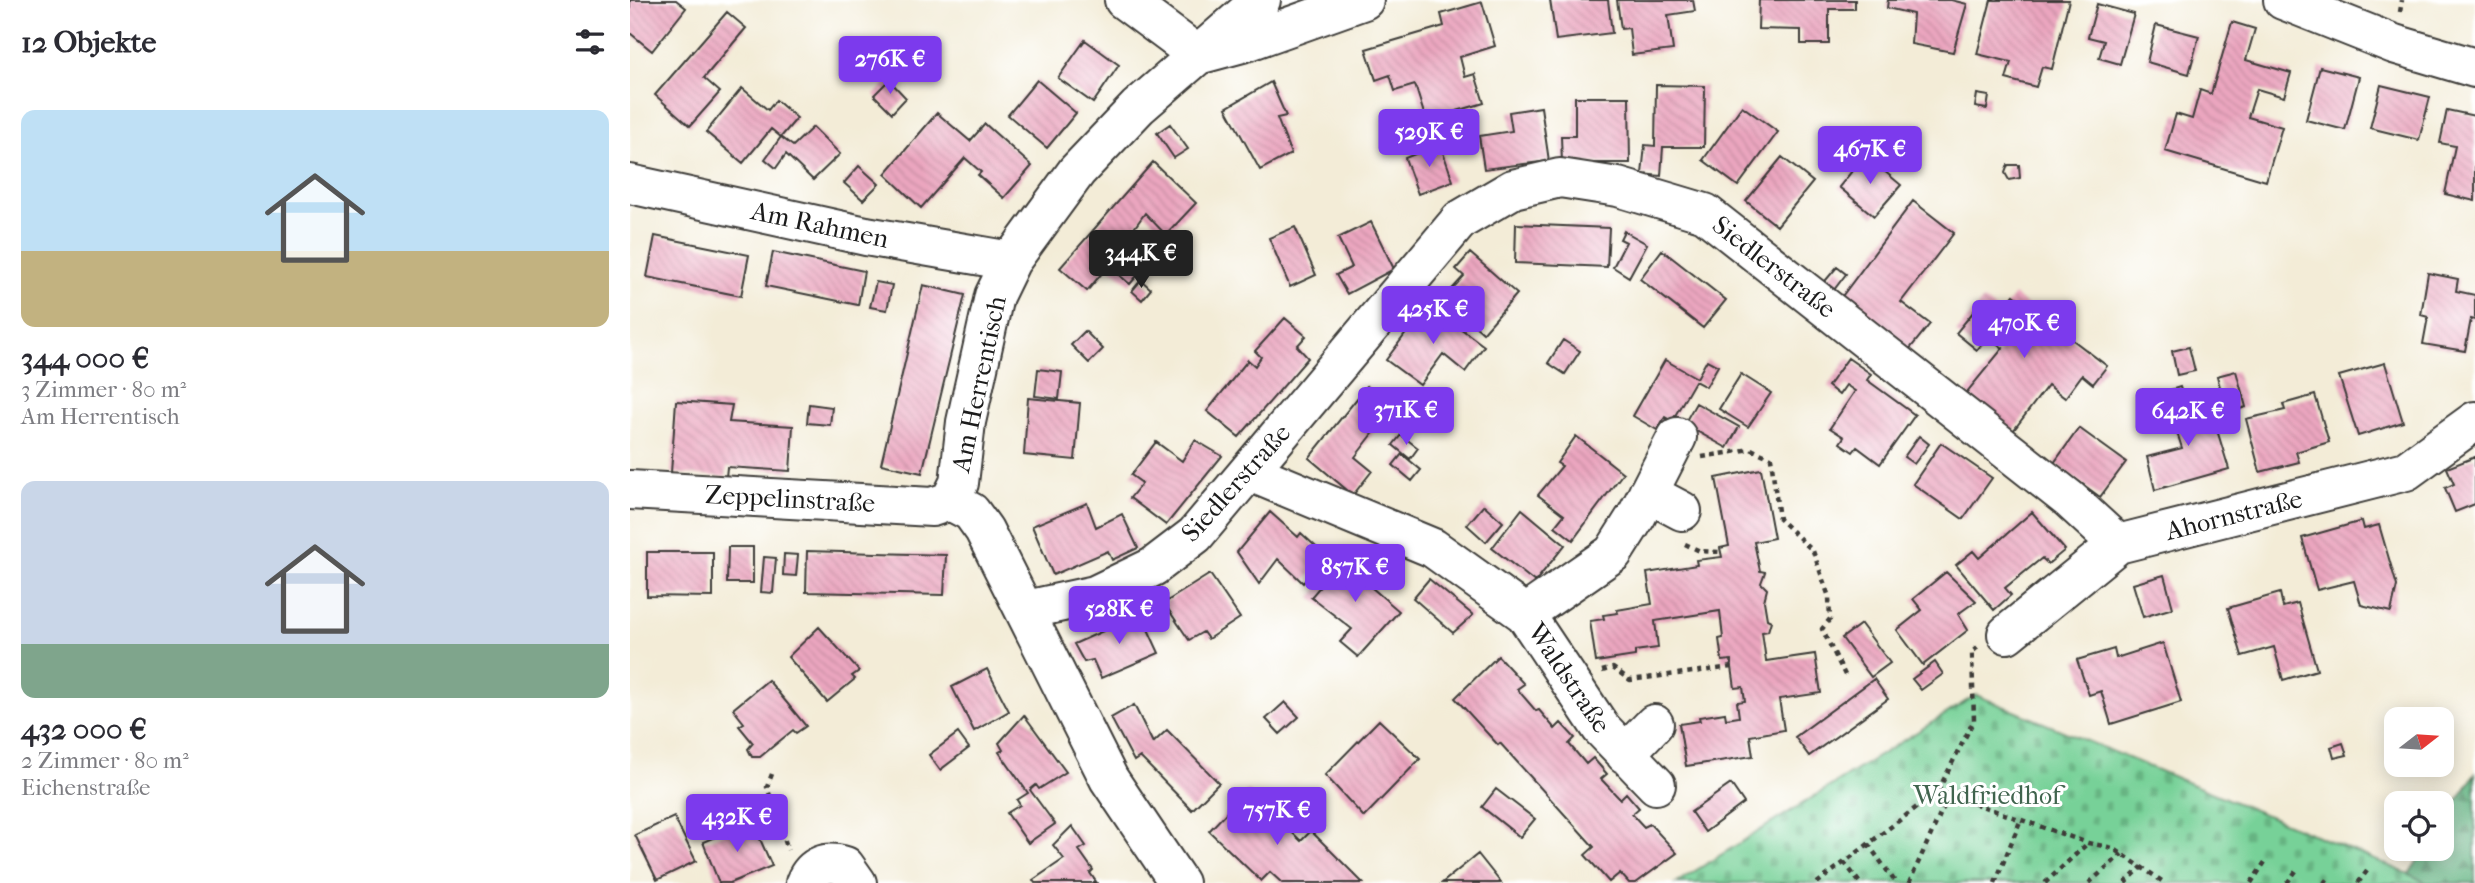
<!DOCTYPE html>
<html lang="de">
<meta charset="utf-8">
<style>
:root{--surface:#fff;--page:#f2f2f3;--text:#2b2b33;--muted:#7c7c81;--accent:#7c3aed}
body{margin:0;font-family:"IM FELL French Canon",serif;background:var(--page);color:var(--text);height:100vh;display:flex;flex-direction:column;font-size:26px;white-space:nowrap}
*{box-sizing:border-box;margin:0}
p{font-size:23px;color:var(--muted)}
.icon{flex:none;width:38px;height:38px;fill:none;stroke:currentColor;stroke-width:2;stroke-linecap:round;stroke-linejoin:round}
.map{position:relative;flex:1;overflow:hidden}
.drawer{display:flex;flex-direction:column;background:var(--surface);width:630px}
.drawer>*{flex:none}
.needle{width:46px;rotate:73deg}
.tools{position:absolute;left:1754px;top:707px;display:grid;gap:14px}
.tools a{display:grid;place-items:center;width:70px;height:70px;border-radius:14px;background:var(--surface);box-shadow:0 4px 18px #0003;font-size:35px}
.price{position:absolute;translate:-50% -60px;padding:0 16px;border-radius:7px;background:var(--accent);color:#fff;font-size:23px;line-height:46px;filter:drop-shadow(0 2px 4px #0008)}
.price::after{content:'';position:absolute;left:50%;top:42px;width:21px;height:16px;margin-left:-10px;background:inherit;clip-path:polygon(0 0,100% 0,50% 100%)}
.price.current{background:#222;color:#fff}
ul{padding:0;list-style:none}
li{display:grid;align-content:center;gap:14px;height:371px;padding:0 21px}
li span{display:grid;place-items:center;height:217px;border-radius:14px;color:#555}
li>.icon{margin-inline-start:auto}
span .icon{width:126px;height:126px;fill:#fffc;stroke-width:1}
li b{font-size:30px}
h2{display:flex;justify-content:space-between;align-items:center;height:84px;padding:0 21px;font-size:30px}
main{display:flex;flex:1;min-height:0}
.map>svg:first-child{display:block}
</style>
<main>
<section class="drawer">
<h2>12 Objekte<svg class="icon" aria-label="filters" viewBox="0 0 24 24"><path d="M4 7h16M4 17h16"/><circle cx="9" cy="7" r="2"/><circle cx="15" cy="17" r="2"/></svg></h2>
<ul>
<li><span style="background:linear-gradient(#bfe0f5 65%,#c2b280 0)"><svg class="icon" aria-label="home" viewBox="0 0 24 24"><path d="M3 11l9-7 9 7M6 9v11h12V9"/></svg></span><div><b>344 000 €</b><p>3 Zimmer · 80 m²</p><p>Am Herrentisch</p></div></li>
<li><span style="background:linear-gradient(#c9d6e8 75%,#7fa58c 0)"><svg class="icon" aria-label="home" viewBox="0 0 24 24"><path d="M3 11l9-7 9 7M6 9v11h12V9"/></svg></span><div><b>432 000 €</b><p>2 Zimmer · 80 m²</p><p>Eichenstraße</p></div></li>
</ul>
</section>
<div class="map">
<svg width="1845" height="883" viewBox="0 0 1845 883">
<defs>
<pattern id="forest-firs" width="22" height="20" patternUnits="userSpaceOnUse" patternTransform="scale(1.75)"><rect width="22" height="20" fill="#61b380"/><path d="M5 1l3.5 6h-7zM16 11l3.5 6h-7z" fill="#4f9168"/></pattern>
<pattern id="cemetery-stones" width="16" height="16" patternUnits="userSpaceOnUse" patternTransform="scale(1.75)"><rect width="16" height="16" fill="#77d198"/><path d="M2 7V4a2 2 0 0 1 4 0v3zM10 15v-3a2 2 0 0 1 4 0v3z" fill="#66b382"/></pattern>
<pattern id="building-back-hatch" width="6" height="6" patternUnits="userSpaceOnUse" patternTransform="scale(1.75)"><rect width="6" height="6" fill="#eba6bf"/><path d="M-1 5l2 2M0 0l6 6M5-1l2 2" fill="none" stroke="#c98ea4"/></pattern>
</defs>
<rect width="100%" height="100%" fill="#fff"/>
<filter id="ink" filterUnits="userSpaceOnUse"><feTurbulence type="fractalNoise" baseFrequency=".0143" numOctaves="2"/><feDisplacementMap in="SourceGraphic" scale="14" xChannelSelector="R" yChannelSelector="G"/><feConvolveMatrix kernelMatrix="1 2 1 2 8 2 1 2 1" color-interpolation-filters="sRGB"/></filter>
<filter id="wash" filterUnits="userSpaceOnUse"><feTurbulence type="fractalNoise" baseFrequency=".00686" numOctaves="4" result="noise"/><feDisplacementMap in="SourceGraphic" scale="28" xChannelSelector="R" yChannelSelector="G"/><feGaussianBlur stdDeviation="1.57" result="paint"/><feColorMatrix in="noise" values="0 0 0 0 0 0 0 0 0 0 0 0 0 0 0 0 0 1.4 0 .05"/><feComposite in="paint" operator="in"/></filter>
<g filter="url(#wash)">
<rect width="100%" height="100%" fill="#f3ecd7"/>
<path fill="url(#forest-firs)" stroke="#3e684e" stroke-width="2" d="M1845,774V883H1797L1779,874L1795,849H1811V825Z"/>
<path fill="url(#cemetery-stones)" stroke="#4a765a" stroke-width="2" d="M1346,695L1779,874L1797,883H1046Z"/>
<g id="blocks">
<path fill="url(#building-back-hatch)" d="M0,0H46L56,8L22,51L0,33Z
M920,0H978L982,33L926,40Z
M987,0H1063L1065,11L1038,15L1043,50L1002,55L999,28L991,29Z
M1129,0H1225V9H1199V44H1171V30L1128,29Z
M1258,0H1321L1337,4L1323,52L1281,44L1283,14L1257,8Z
M1361,0H1439L1422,69L1412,67L1406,87L1376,79L1381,62L1347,54Z
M852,2L865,46L830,57L835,77L845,74L854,103L796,120L785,85L765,91L760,75L746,80L736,49L814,26L811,14Z
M1467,4L1504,14L1490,64L1469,58L1474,41L1458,37Z
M97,12L116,28L74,78L90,92L60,126L25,95Z
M1602,22L1625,29L1616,60L1661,73L1654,97L1627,89L1618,117L1652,127L1636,181L1535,151L1546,114L1562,119L1570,90L1581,94Z
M1526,25L1569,36L1559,74L1517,62Z
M455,40L489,65L463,103L428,78Z
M222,56L237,57L236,71L221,70Z
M1690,67L1729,77L1715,130L1676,120Z
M259,80L276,98L262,113L244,95Z
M407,80L446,113L417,148L378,115Z
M641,82L656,116L647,118L661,154L630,170L596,108Z
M1026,85L1075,86L1074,147H1033L1031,176L1012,174L1015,145L1025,146Z
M1751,85L1800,97L1789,140L1740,128Z
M112,88L138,110L146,100L167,118L151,137L141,129L113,163L76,132Z
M1347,94L1359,96L1357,109L1345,107Z
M945,97H999L1000,163H932L931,136H945Z
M1112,106L1148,132L1108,186L1073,160Z
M911,107L919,161L854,169L849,136L882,131L879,112Z
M1817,110L1845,116V201L1815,194L1825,146L1810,143Z
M307,113L340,141L355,124L402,166L374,198L348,175L351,172L335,158L291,208L255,174Z
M540,124L558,149L544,158L527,133Z
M183,127L210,154L183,180L156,154L146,168L135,159L151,137L163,146Z
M810,144L823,181L788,194L775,158Z
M1235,155L1271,185L1244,216L1209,187Z
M1152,157L1183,182L1147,226L1116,201Z
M523,162L566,203L536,235L515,213L500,234L525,255L500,284L478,266L457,291L430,268Z
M1378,165H1389L1390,178L1379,180L1375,173Z
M229,166L249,184L233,200L214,183Z
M1283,201L1324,233L1271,302L1300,324L1279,350L1210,299Z
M741,222L764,269L717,294L706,275L722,267L708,238Z
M886,224L979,228L977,267L885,263Z
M665,227L686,275L660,287L639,238Z
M994,231L1017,244L999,277L983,267L996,242L990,239Z
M25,236L119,255L111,296L17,277Z
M1032,250L1096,300L1073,328L1010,279Z
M143,252L234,271L228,305L136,286Z
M840,253L887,294L853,333L814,298L834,276L826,269Z
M1207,267L1216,274L1200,295L1190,287Z
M1798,273L1828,279L1826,291L1845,295V320L1841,319L1835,351L1793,344L1798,317L1791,315Z
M511,280L521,289L512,300L502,291Z
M246,282L262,285L257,310L240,307Z
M293,285L335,295L292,473L251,464Z
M1384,295L1477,366L1463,384L1452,375L1435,398L1418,385L1383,431L1336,393L1373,348L1358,337L1347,350L1326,333L1353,300L1370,313Z
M798,304L854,346L835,372L813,354L790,385L756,360Z
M655,318L676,336L667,346L678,358L609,437L577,411L618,360L625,366L631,357L625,351Z
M455,331L473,349L459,363L441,345Z
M933,340L950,351L935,374L918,363Z
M1559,347L1565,371L1547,375L1542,351Z
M1218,358L1241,374L1237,380L1285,415L1250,464L1227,447L1223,452L1210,443L1214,437L1200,428L1225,391L1216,385L1209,395L1198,386Z
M1035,360L1067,378L1077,360L1088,366L1076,387L1065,381L1042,421L1035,417L1027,430L1003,416Z
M1755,363L1773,422L1728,436L1709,376Z
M408,369L432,372L429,399L405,396Z
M1606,371L1616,407L1597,413L1587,376Z
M1111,374L1141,393L1118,427L1089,409Z
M737,386L763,408L725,457L742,471L723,495L679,458Z
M1550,387L1561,420L1582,414L1599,469L1525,490L1517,457L1552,448L1534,392Z
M1685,395L1699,442L1666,452L1669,462L1630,472L1616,419L1655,410L1653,404Z
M398,398L450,403L445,460L394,455Z
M46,401L102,405L99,422L163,426L160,471L97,467L96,477L41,473Z
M1066,403L1109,427L1097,448L1054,424Z
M179,404L202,407L200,425L177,423Z
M1449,428L1496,462L1470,497L1424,463Z
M771,435L788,448L780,459L763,445Z
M946,436L993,473L943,540L925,526L934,515L908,495L932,466L927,463Z
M1289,436L1299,444L1284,464L1274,457Z
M565,440L592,456L536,525L500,498L512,483L501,475L526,442L552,461Z
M1311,443L1362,478L1333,519L1283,484Z
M772,454L791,470L782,481L763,465Z
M1845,457V504L1825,512L1815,488L1824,484L1817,468Z
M1131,469L1144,538L1124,542L1130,571L1135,572L1131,583L1137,589L1134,601L1137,619L1141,621L1138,631L1132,632L1136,661L1185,654L1191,693L1149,699L1154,730L1120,736L1123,756L1056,766L1049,724L1070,721L1069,717L1095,713L1096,719L1109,717L1107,702L1115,701L1113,687L1105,688L1101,660L1092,661L1089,639L1093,638L1090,611L1025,621L1028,648L1005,651V656L966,662L960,621L974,619L973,615L988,613L987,610L1022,604L1017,573L1067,565L1066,560L1092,557L1090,548L1099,546L1086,478Z
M457,503L466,527L492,514L508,548L482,560L478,551L423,575L402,526Z
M854,505L873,522L856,542L837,525Z
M892,509L935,545L905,582L862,548Z
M640,512L668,537L671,533L696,556L673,583L648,559L629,584L607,552Z
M1402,512L1435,550L1418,564L1412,558L1375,588L1381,595L1364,610L1326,565L1343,551L1349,558Z
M1732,521L1734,529L1749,525L1767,586L1761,612L1731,605L1724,581L1687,590L1672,538Z
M98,547H123V583H97Z
M177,551L316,555L314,595L176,592Z
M17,552H83V597L17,596Z
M154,554L168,555L166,576L153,575Z
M717,555L746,580L741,587L769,611L728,657L710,642L722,629L681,597Z
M134,557L146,558L143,593L131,592Z
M1316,572L1346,601L1328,614L1338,630L1293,665L1267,630L1292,610L1283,599Z
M580,574L610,618L578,639L573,632L559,640L534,603Z
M1534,575L1543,608L1513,617L1503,584Z
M799,579L843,615L823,633L783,598Z
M1650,593L1653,607L1668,603L1687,670L1653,680L1644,647L1612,656L1598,608Z
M511,614L529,653L471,678L463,660L454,662L444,644Z
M1231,624L1260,663L1241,677L1212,638Z
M189,627L229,671L222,676L225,679L197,702L158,657Z
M1533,643L1551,702L1481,724L1471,691L1459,695L1447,660L1484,649L1486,658Z
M868,656L894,684L887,689L906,711L909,710L925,729L931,723L945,738L939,744L956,764L963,758L977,774L971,779L990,799L996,793L1009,808L1002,814L1014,827L1020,824L1047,853L1006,883H999L990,873L979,882L955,855L964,847L870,743L868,745L825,698Z
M1305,662L1313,674L1291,690L1282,679Z
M357,669L379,711L344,731L322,687Z
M1244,679L1258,699L1179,756L1165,737Z
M138,680L176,726L166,733L163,730L130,757H122L118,749L123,743L109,726L114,723L103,709Z
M655,702L669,717L650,734L636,719Z
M504,705L523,743L537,730L589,783L562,810L510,757L504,761L481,718Z
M394,715L436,772L409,789L406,785L400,790L425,824L398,843L377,813L390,805L387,800L398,793L369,752L373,750L369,743Z
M749,720L790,759L734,817L695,775Z
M328,733L339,748L310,770L299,755Z
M1713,743L1717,755L1704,758L1701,747Z
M1101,784L1114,803L1075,832L1061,812Z
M866,789L905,819L890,837L852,807Z
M618,790L671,841L681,831L733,883H652L640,872L631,881L579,831Z
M44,817L66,861L27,880L5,835Z
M122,821L142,866L100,883H89L73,842Z
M442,826L456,846L449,850L463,870L460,873L467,883H405L403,880L434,859L423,845Z
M848,854L871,883H812Z"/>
</g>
</g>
<g filter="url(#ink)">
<use href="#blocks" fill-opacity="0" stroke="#3c3b38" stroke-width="2"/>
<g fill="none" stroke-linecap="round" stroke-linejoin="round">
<defs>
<path id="minor" d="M494,0L568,55L631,0
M1653,0L1764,44L1845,68
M0,184L236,236L381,261
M620,472L803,548L895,614L971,728L1026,785
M0,490L302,507L320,501
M1018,493L1052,511
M320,501L329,483L336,422L364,296L381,261L447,171L508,107L568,55L616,42L734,0
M320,501L341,512L354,530L479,779L549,883
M396,610L465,595L523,567L565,535L830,220L883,189L930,178L988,187L1075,213L1439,499L1488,544
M895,614L983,553L1007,515L1047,437
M1377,634L1488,544L1776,471L1845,421
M995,754L1024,724
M175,883C182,865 197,860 215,866L227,883"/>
</defs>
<use href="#minor" stroke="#3c3b38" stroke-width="42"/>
<path stroke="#3c3b38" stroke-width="4.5" stroke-dasharray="5 5" stroke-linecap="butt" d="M1770,12L1772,0
M1072,457L1121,449L1141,458L1149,519L1183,551L1199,597L1200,619L1192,629L1215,675
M1055,544L1070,551L1091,552
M972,671L983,668L1000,680L1102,667
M142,774L137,787L158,850
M1308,791L1344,720L1342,652L1349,646
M1238,844L1266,883
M1214,862L1230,883
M1187,883L1308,791L1458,843L1483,848L1535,883
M1279,883L1319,795
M1365,883L1391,819
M1415,883L1458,843
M1459,883L1492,854
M1495,883L1512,867
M1621,883L1635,862
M1657,883L1666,871
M1694,883L1699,877
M1728,883L1737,871"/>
<use href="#minor" stroke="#fff" stroke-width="38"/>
</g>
</g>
<g text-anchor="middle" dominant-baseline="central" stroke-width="6" stroke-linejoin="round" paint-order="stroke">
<g font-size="26" fill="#1c1c1c" stroke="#fff">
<text transform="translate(190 225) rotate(12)">Am Rahmen</text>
<text transform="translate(1144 267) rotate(38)">Siedlerstraße</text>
<text transform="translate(349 384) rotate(-78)">Am Herrentisch</text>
<text transform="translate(606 483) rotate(-48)">Siedlerstraße</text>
<text transform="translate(160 499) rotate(3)">Zeppelinstraße</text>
<text transform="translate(1604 515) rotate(-14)">Ahornstraße</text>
<text transform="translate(939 678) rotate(56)">Waldstraße</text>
</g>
<g font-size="26" fill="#40644e" stroke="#fff">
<text x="1357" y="795">Waldfriedhof</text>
</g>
</g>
</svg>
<div class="tools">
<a><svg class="needle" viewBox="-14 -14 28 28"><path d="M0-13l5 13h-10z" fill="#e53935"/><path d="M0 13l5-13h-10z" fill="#7c7c81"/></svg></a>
<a><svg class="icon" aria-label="locate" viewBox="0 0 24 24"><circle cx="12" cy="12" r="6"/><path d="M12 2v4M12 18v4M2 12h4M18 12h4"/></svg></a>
</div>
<b class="price" style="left:260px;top:96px">276K €</b>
<b class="price" style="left:799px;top:169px">529K €</b>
<b class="price" style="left:1240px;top:186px">467K €</b>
<b class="price current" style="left:511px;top:290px">344K €</b>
<b class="price" style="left:803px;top:346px">425K €</b>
<b class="price" style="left:1394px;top:360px">470K €</b>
<b class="price" style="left:776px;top:447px">371K €</b>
<b class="price" style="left:1558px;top:448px">642K €</b>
<b class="price" style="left:725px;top:604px">857K €</b>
<b class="price" style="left:489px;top:646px">528K €</b>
<b class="price" style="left:647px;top:847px">757K €</b>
<b class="price" style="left:107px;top:854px">432K €</b>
</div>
</main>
